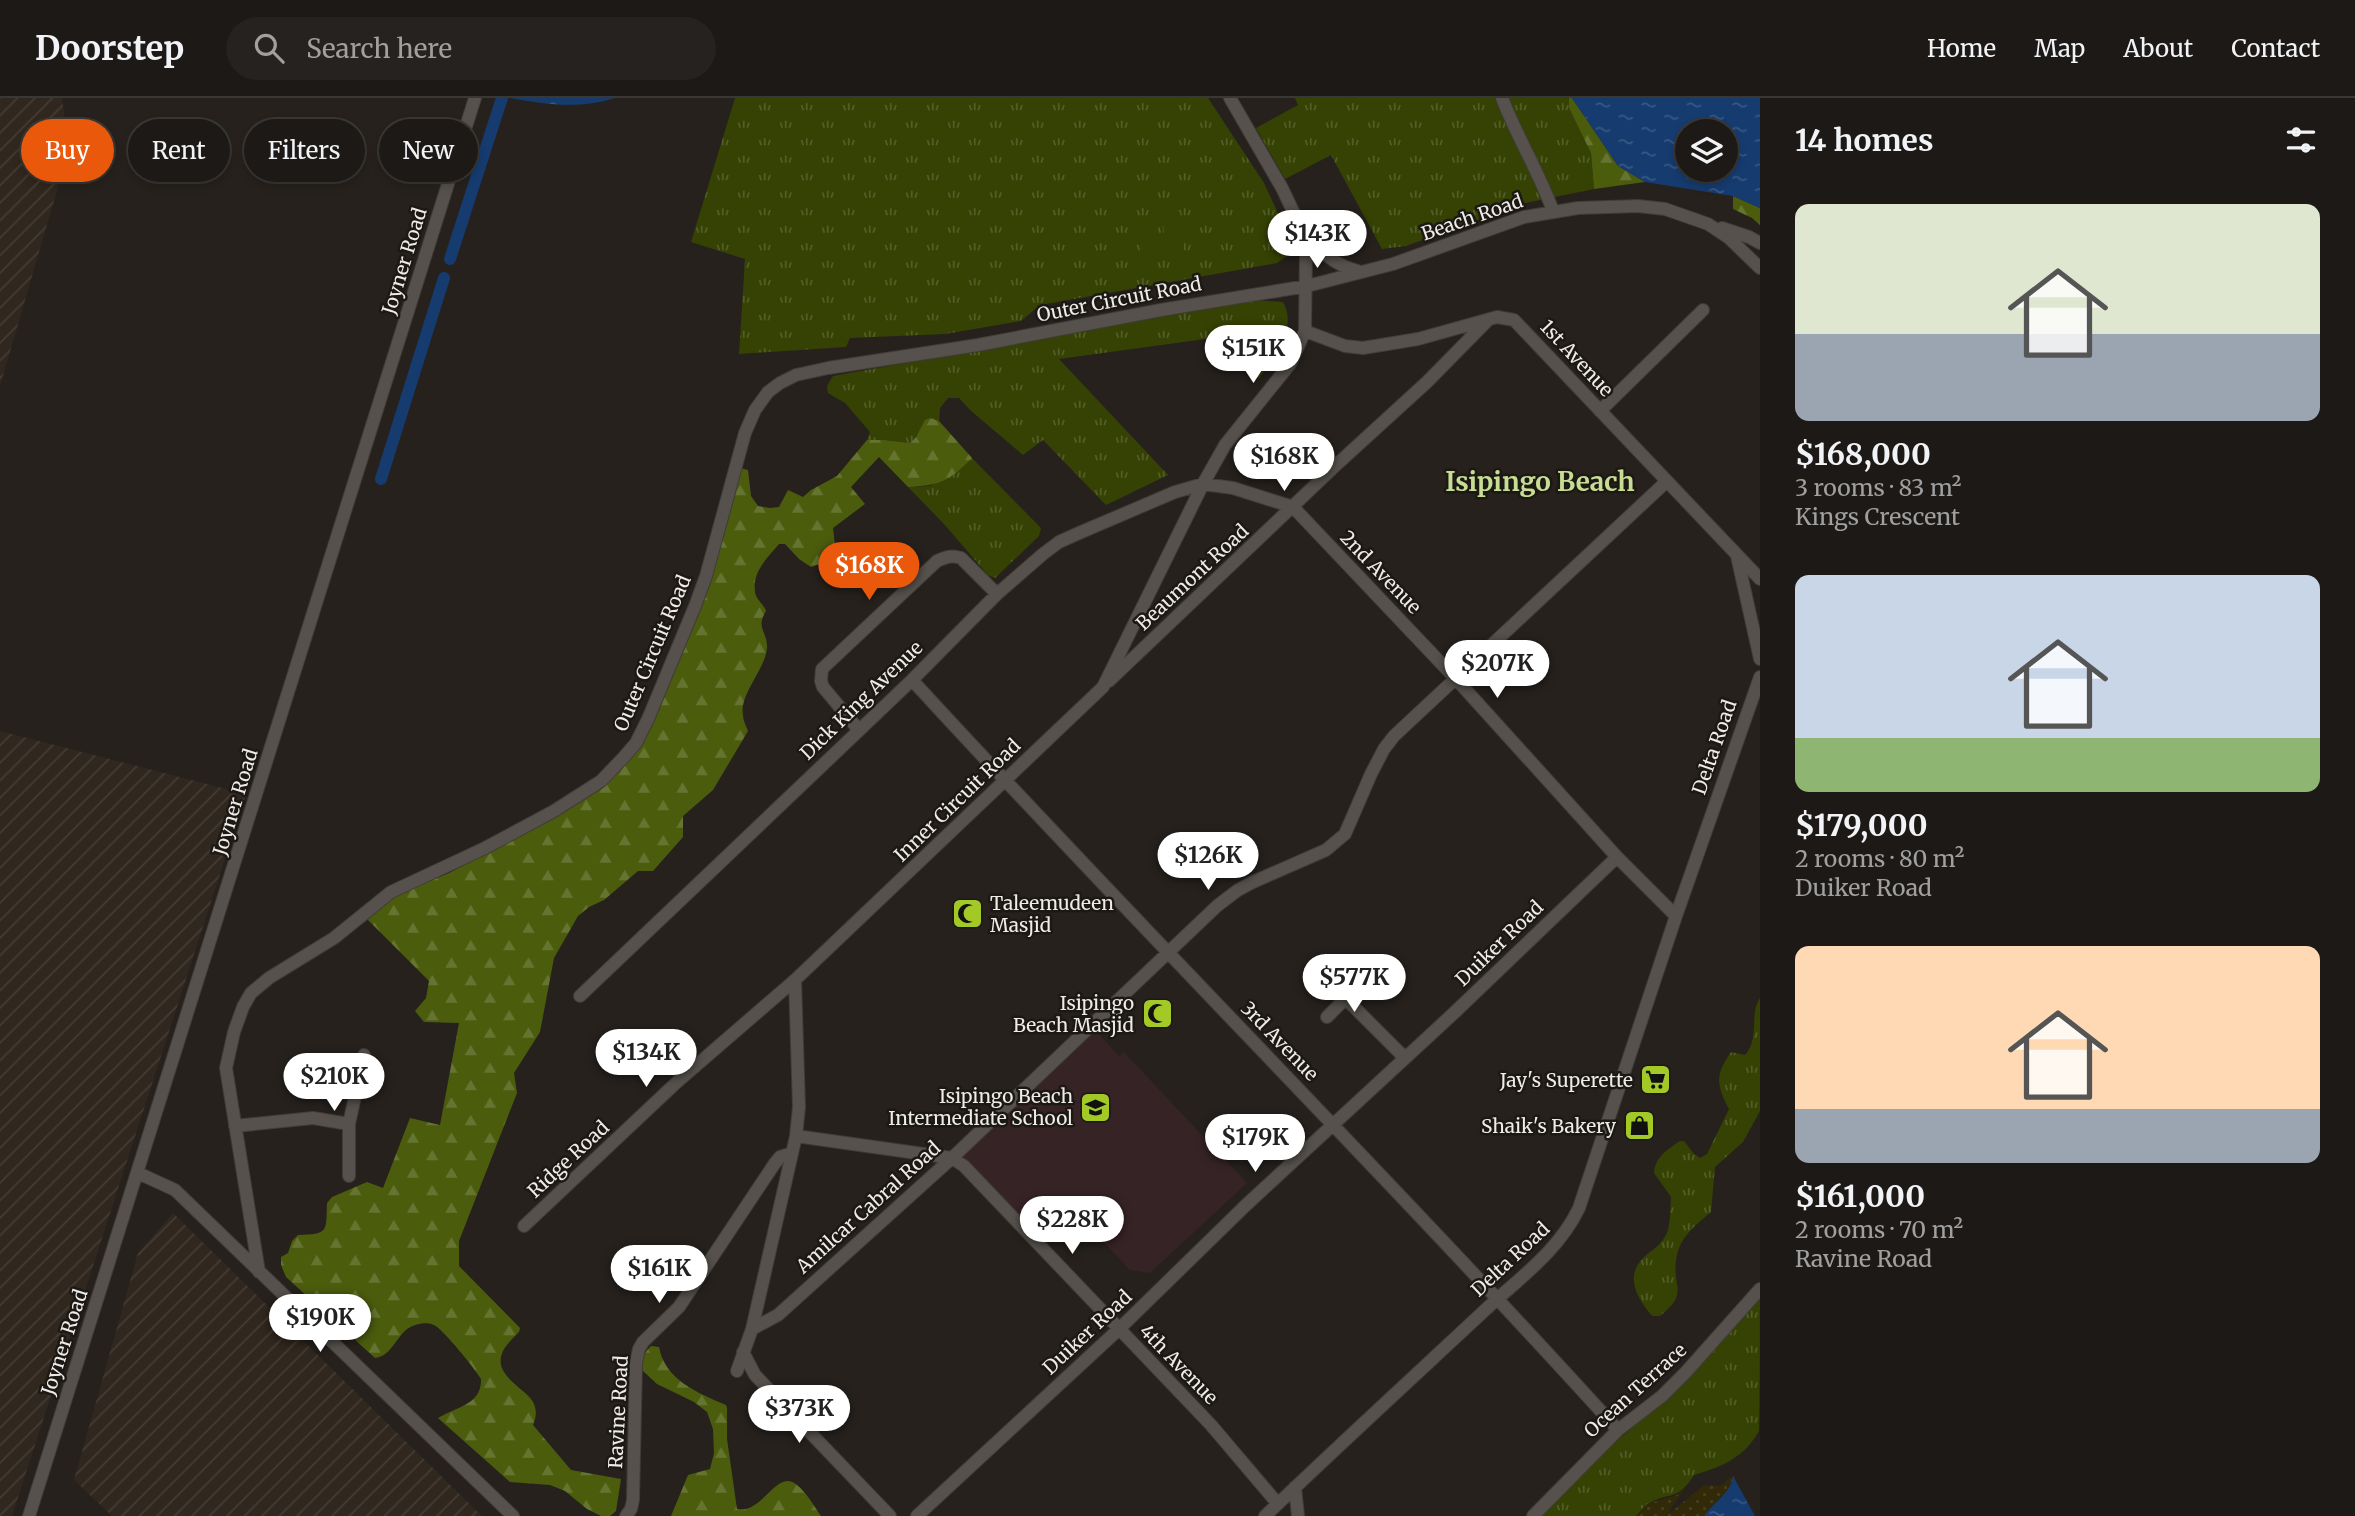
<!DOCTYPE html>
<meta charset="utf-8">
<style>
:root{--surface:#1c1916;--page:#25221f;--text:#f1f3f6;--muted:#a0a0a1;--line:#3a3835;--accent:#ea580c}
body{margin:0;font-family:Merriweather,serif;background:var(--page);color:var(--text);height:100vh;display:flex;flex-direction:column;font-size:26px;white-space:nowrap}
*{box-sizing:border-box;margin:0}
p{font-size:23px;color:var(--muted)}
.icon{flex:none;width:38px;height:38px;fill:none;stroke:currentColor;stroke-width:2;stroke-linecap:round;stroke-linejoin:round}
.map{position:relative;flex:1;overflow:hidden}
.details{display:flex;flex-direction:column;background:var(--surface);width:595px}
.details>*{flex:none}
.guide{position:absolute;left:21px;top:21px;width:665px;height:63px;display:flex;gap:14px}
.controls{position:absolute;left:1675px;top:21px;display:grid;gap:14px}
.controls a{display:grid;place-items:center;width:63px;height:63px;border-radius:50%;background:var(--surface);box-shadow:0 4px 10px #0003,0 0 0 2px var(--line);font-size:35px}
.price{position:absolute;translate:-50% -60px;padding:0 16px;border-radius:24px;background:#fff;color:#222;font-size:23px;line-height:46px;filter:drop-shadow(0 2px 4px #0008)}
.price::after{content:'';position:absolute;left:50%;top:42px;width:21px;height:16px;margin-left:-10px;background:inherit;clip-path:polygon(0 0,100% 0,50% 100%)}
.price.selected{background:var(--accent);color:#fff}
ul{padding:0;list-style:none}
li{display:grid;align-content:center;gap:14px;height:371px;padding:0 35px}
li span{display:grid;place-items:center;height:217px;border-radius:14px;color:#555}
li>.icon{margin-inline-start:auto}
span .icon{width:126px;height:126px;fill:#fffc;stroke-width:1}
li b{font-size:30px}
h2{display:flex;justify-content:space-between;align-items:center;height:84px;padding:0 35px;font-size:30px}
.chip{padding:0 24px;border-radius:32px;background:var(--surface);box-shadow:0 4px 10px #0003,0 0 0 2px var(--line);font-size:24px;line-height:63px}
.chip.selected{background:var(--accent);color:#fff}
header{display:flex;align-items:center;gap:42px;box-sizing:border-box;height:98px;padding:0 35px;background:var(--surface);border-bottom:2px solid var(--line)}
header strong{font-size:33px}
nav{display:flex;gap:38px;margin-inline-start:auto;font-size:24px}
.search{width:490px;height:63px;background:var(--page);display:flex;align-items:center;gap:18px;box-sizing:border-box;padding:0 24px;border-radius:38px;color:var(--muted);font-size:26px}
main{display:flex;flex:1;min-height:0}
.map>svg:first-child{display:block}
</style>
<header>
<strong>Doorstep</strong>
<div class="search"><svg class="icon" aria-label="search" viewBox="0 0 24 24"><circle cx="10" cy="10" r="6"/><path d="M15 15l6 6"/></svg>Search here</div>
<nav><a>Home</a><a>Map</a><a>About</a><a>Contact</a></nav>
</header>
<main>
<div class="map">
<svg width="1760" height="1418" viewBox="0 0 1760 1418">
<defs>
<pattern id="industrial-furrows" width="10" height="10" patternUnits="userSpaceOnUse" patternTransform="scale(1.75)"><rect width="10" height="10" fill="#30271e"/><path d="M-1 1l2-2M0 10L10 0M9 11l2-2" fill="none" stroke="#443c34"/></pattern>
<pattern id="grass-tufts" width="24" height="20" patternUnits="userSpaceOnUse" patternTransform="scale(1.75)"><rect width="24" height="20" fill="#354203"/><path d="M3 7l-1-3M5 7V3M7 7l1-3M15 17l-1-3M17 17v-4M19 17l1-3" fill="none" stroke="#535d28"/></pattern>
<pattern id="forest-firs" width="22" height="20" patternUnits="userSpaceOnUse" patternTransform="scale(1.75)"><rect width="22" height="20" fill="#4b5c0d"/><path d="M5 1l3.5 6h-7zM16 11l3.5 6h-7z" fill="#657430"/></pattern>
<pattern id="sand-dots" width="8" height="8" patternUnits="userSpaceOnUse" patternTransform="scale(1.75)"><rect width="8" height="8" fill="#312907"/><path d="M2 2h.1M6 6h.1" fill="none" stroke="#453e1f" stroke-width="1.8" stroke-linecap="round"/></pattern>
<pattern id="water-ripples" width="26" height="14" patternUnits="userSpaceOnUse" patternTransform="scale(1.75)"><rect width="26" height="14" fill="#163b6f"/><path d="M2 4q2-2 4 0t4 0M15 11q2-2 4 0t4 0" fill="none" stroke="#385884"/></pattern>
</defs>
<rect width="100%" height="100%" fill="#26211d"/>
<path fill="url(#industrial-furrows)" d="M0,0H62L66,28L58,89L0,288Z
M0,633L246,696L12,1418H0Z
M173,1115L482,1418H112L74,1382L138,1155Z"/>
<path fill="#362326" d="M1096,933L1119,958L1124,954L1247,1085L1150,1175L1130,1172L1061,1099L1028,1130L961,1059Z"/>
<path fill="url(#grass-tufts)" d="M735,0H1208L1264,85L1283,126L1287,158L1277,165L1040,207L1021,223L945,236L850,240L846,249L739,256L745,161L691,144Z
M1295,0H1569V10L1591,55L1594,91L1525,105L1406,148L1382,151L1331,57L1285,81L1256,30L1298,7Z
M1256,202L1283,204C1298,231 1274,259 1259,281L1220,239L1059,261L1168,377L1106,407L1043,342L1023,357L970,312L959,300H948L940,310L939,323L930,320C920,329 919,337 910,345L884,342H867L870,334L845,305L828,295L827,288L833,278Z
M972,360L1041,430L1039,438L995,480L988,477L944,426L908,389L930,388L961,371Z
M1760,900V1013L1743,1044L1715,1069L1711,1114C1697,1126 1681,1138 1677,1157C1670,1189 1691,1194 1660,1218H1652C1638,1201 1624,1180 1643,1160C1652,1151 1659,1150 1666,1137C1671,1126 1670,1111 1671,1099L1654,1075C1655,1059 1668,1051 1680,1043H1684L1694,1056L1700,1060L1707,1056L1729,1011C1716,986 1715,977 1731,954L1745,957C1760,941 1749,915 1760,900Z
M1760,1199C1760,1217 1760,1325 1759,1333C1744,1360 1721,1369 1694,1377C1676,1405 1671,1392 1648,1406C1644,1408 1640,1414 1636,1418H1541L1589,1367L1688,1281Z"/>
<path fill="url(#forest-firs)" d="M1569,0H1572L1618,68L1645,84L1594,91L1591,55L1569,10Z
M1733,98L1760,110V127L1752,120L1733,111Z
M930,320L939,323L972,360C951,382 939,388 908,389L879,359L851,389L865,406L833,430C836,456 838,461 811,469L799,461L785,446H779C768,459 752,474 755,493C755,501 764,506 766,513C755,531 768,533 767,550C765,572 739,597 743,617C743,622 746,628 748,633L713,692L683,718V739L653,773H638L604,802L589,809L578,818L554,860L540,934L514,975L517,995L459,1143V1168L520,1230L519,1234C514,1239 508,1245 504,1251C489,1278 528,1290 534,1306C537,1314 536,1319 533,1327L571,1372L621,1381L616,1413L610,1418H601L587,1411L565,1393L550,1387L510,1384L438,1320C455,1309 482,1307 481,1281C475,1271 444,1232 434,1227C426,1223 414,1226 407,1231C395,1241 391,1258 375,1260L286,1179L281,1167V1159L288,1155L292,1143L298,1137C329,1136 326,1134 327,1105L332,1099L367,1084L383,1090L410,1020L440,1027L459,925L424,924L415,913L426,900L429,883L367,821L375,812L399,796L449,775L565,714L592,695L640,642L740,370L748,372L751,398L758,408L770,410L779,409L788,392L803,399L811,392L837,378L867,342H884L910,345L916,339L925,322Z
M651,1248L659,1249C665,1282 698,1295 726,1307L727,1310V1341L737,1411C762,1417 777,1369 797,1387C807,1395 814,1408 821,1418H671L688,1377L710,1371L714,1355L713,1331L707,1314L694,1304L657,1286L643,1273C639,1263 644,1255 651,1248Z"/>
<path fill="url(#sand-dots)" d="M1733,1378C1731,1395 1714,1404 1704,1418H1636L1647,1406L1677,1397L1685,1390L1669,1413L1670,1415L1704,1387L1719,1388Z"/>
<path fill="#354203" d="M1180,114L1184,153L1166,155L1162,116Z
M1156,117L1161,156L1143,158L1138,119Z"/>
<path fill="url(#water-ripples)" fill-rule="evenodd" d="M511,0H615C580,11 547,7 511,0Z
M1572,0H1760V110L1733,98L1645,84L1618,68ZM1687,33H1726V72H1687Z
M1733,1378L1755,1418H1704C1714,1404 1731,1395 1733,1378Z"/>
<g fill="none" stroke-linecap="round" stroke-linejoin="round">
<path stroke="#163b6f" stroke-width="12" d="M450,161L502,0
M381,381L444,180"/>
<defs>
<path id="minor" d="M1502,0C1517,39 1539,74 1553,113
M1722,130L1749,139L1760,145
M1303,133C1319,152 1333,167 1358,173
M1305,233L1345,248L1363,250L1418,241L1497,219L1514,222L1760,481
M1600,313L1703,212
M1737,458L1760,561
M912,582C1144,835 1387,1077 1618,1332
M1109,583L1335,368L1427,284L1488,222
M858,631L823,589L821,583L822,571L937,463C946,459 951,457 961,460L997,496
M580,898L912,582L997,496L1043,456L1059,444L1079,435L1175,394L1203,386L1233,390L1293,409L1456,581L1617,759L1676,818
M1346,901L1405,960
M1327,919L1357,889
M235,1028L313,1020L349,1026
M796,1038L952,1060L964,1068L1211,1327L1278,1406
M138,1075L175,1092L513,1418
M349,1078V1026L364,957
M524,1128L677,984L795,882L1103,589L1203,386L1225,347L1290,266L1305,233L1306,152L1301,130L1282,90L1230,0
M259,1174L226,970L234,934L243,909L251,895L269,880L334,840L391,794L485,750L554,713L601,683L623,660L636,645L648,621L695,508L706,478L745,335L755,312L768,294L780,285L796,277L828,270L978,247L1161,212L1307,188L1393,166L1524,119L1578,110L1638,108L1665,111L1708,126L1729,140L1760,170
M752,1231L778,1217L952,1060L1217,808L1238,792L1253,784L1326,752L1345,736L1371,676L1384,651L1394,638L1666,384
M743,1254L755,1277L890,1418
M737,1273L752,1231L796,1038L799,1009L795,882
M1295,1389L1298,1418
M29,1418L475,0
M626,1418L631,1411L633,1402L636,1265L639,1251L643,1244L679,1209L775,1065L780,1059L792,1055
M917,1418L1118,1232L1245,1108L1455,914L1617,759
M1265,1418C1337,1349 1410,1282 1483,1214C1518,1181 1558,1154 1579,1110L1676,818L1760,579
M1533,1418L1618,1332L1662,1298L1686,1274L1760,1191"/>
</defs>
<use href="#minor" stroke="#403c38" stroke-width="14"/>
<use href="#minor" stroke="#56514c" stroke-width="12"/>
</g>
<defs>
<symbol id="mosque-square" viewBox="-11 -11 22 22"><rect x="-9" y="-9" width="18" height="18" rx="4" fill="#a3c927" stroke="#1c1814"/><path d="M3.5-4.9A6 6 0 1 0 3.5 4.9A5 5 0 1 1 3.5-4.9Z" fill="#111"/></symbol>
<symbol id="supermarket-square" viewBox="-11 -11 22 22"><rect x="-9" y="-9" width="18" height="18" rx="4" fill="#a3c927" stroke="#1c1814"/><path d="M-6-5.5h2.5l.6 2H6L4.5 2H-2.5L-4.4-4H-6ZM-1.5 3.2a1.3 1.3 0 1 0 .1 0ZM3 3.2a1.3 1.3 0 1 0 .1 0Z" fill="#111"/></symbol>
<symbol id="school-square" viewBox="-11 -11 22 22"><rect x="-9" y="-9" width="18" height="18" rx="4" fill="#a3c927" stroke="#1c1814"/><path d="M0-5L7-2L0 1L-7-2ZM-4 1L0 2.5L4 1V4Q0 6-4 4Z" fill="#111"/></symbol>
<symbol id="shop-square" viewBox="-11 -11 22 22"><rect x="-9" y="-9" width="18" height="18" rx="4" fill="#a3c927" stroke="#1c1814"/><path d="M-5-2.5h2.3a2.7 3.5 0 0 1 5.4 0H5L5.5 6h-11ZM-1.5-2.5h3a1.5 2.3 0 0 0-3 0Z" fill="#111"/></symbol>
</defs>
<g fill-rule="evenodd">
<use href="#mosque-square" x="950" y="798" width="35" height="35"/>
<use href="#mosque-square" x="1140" y="898" width="35" height="35"/>
<use href="#supermarket-square" x="1638" y="964" width="35" height="35"/>
<use href="#school-square" x="1078" y="992" width="35" height="35"/>
<use href="#shop-square" x="1622" y="1010" width="35" height="35"/>
</g>
<g text-anchor="middle" dominant-baseline="central" stroke-width="5" stroke-linejoin="round" paint-order="stroke">
<g font-size="19" fill="#eeebe8" stroke="#1c1814">
<text transform="translate(1472 119) rotate(-19)">Beach Road</text>
<text transform="translate(404 163) rotate(-73)">Joyner Road</text>
<text transform="translate(1119 201) rotate(-11)">Outer Circuit Road</text>
<text transform="translate(1577 260) rotate(47)">1st Avenue</text>
<text transform="translate(1381 474) rotate(46)">2nd Avenue</text>
<text transform="translate(1192 479) rotate(-43)">Beaumont Road</text>
<text transform="translate(652 555) rotate(-67)">Outer Circuit Road</text>
<text transform="translate(861 602) rotate(-44)">Dick King Avenue</text>
<text transform="translate(1714 649) rotate(-71)">Delta Road</text>
<text transform="translate(957 702) rotate(-44)">Inner Circuit Road</text>
<text transform="translate(235 704) rotate(-73)">Joyner Road</text>
<text transform="translate(1499 845) rotate(-44)">Duiker Road</text>
<text transform="translate(1280 943) rotate(46)">3rd Avenue</text>
<text transform="translate(568 1061) rotate(-43)">Ridge Road</text>
<text transform="translate(868 1109) rotate(-42)">Amilcar Cabral Road</text>
<text transform="translate(1510 1161) rotate(-43)">Delta Road</text>
<text transform="translate(1087 1234) rotate(-43)">Duiker Road</text>
<text transform="translate(64 1244) rotate(-72)">Joyner Road</text>
<text transform="translate(1179 1266) rotate(46)">4th Avenue</text>
<text transform="translate(1635 1292) rotate(-42)">Ocean Terrace</text>
<text transform="translate(618 1314) rotate(-87)">Ravine Road</text>
</g>
<g font-size="19" fill="#eeebe8" stroke="#1c1814" text-anchor="end">
<text x="990" y="805" text-anchor="start">Taleemudeen<tspan x="990" dy="22">Masjid</tspan></text>
<text x="1134" y="905">Isipingo<tspan x="1134" dy="22">Beach Masjid</tspan></text>
<text x="1633" y="982">Jay's Superette</text>
<text x="1073" y="998">Isipingo Beach<tspan x="1073" dy="22">Intermediate School</tspan></text>
<text x="1616" y="1028">Shaik's Bakery</text>
</g>
<g font-size="26" font-weight="bold" fill="#c6dd93" stroke="#1c1814">
<text x="1540" y="383">Isipingo Beach</text>
</g>
</g>
</svg>
<div class="controls">
<a><svg class="icon" aria-label="layers" viewBox="0 0 24 24"><path d="M12 4l9 5-9 5-9-5zM3 14l9 5 9-5"/></svg></a>
</div>
<b class="price" style="left:1317px;top:172px">$143K</b>
<b class="price" style="left:1253px;top:287px">$151K</b>
<b class="price" style="left:1284px;top:395px">$168K</b>
<b class="price selected" style="left:869px;top:504px">$168K</b>
<b class="price" style="left:1497px;top:602px">$207K</b>
<b class="price" style="left:1208px;top:794px">$126K</b>
<b class="price" style="left:1354px;top:916px">$577K</b>
<b class="price" style="left:646px;top:991px">$134K</b>
<b class="price" style="left:334px;top:1015px">$210K</b>
<b class="price" style="left:1255px;top:1076px">$179K</b>
<b class="price" style="left:1072px;top:1158px">$228K</b>
<b class="price" style="left:659px;top:1207px">$161K</b>
<b class="price" style="left:320px;top:1256px">$190K</b>
<b class="price" style="left:799px;top:1347px">$373K</b>
<div class="guide">
<a class="chip selected">Buy</a>
<a class="chip">Rent</a>
<a class="chip">Filters</a>
<a class="chip">New</a>
</div>
</div>
<section class="details">
<h2>14 homes<svg class="icon" aria-label="filters" viewBox="0 0 24 24"><path d="M4 7h16M4 17h16"/><circle cx="9" cy="7" r="2"/><circle cx="15" cy="17" r="2"/></svg></h2>
<ul>
<li><span style="background:linear-gradient(#dfe7d0 60%,#9aa5b1 0)"><svg class="icon" aria-label="home" viewBox="0 0 24 24"><path d="M3 11l9-7 9 7M6 9v11h12V9"/></svg></span><div><b>$168,000</b><p>3 rooms · 83 m²</p><p>Kings Crescent</p></div></li>
<li><span style="background:linear-gradient(#c9d6e8 75%,#8fb573 0)"><svg class="icon" aria-label="home" viewBox="0 0 24 24"><path d="M3 11l9-7 9 7M6 9v11h12V9"/></svg></span><div><b>$179,000</b><p>2 rooms · 80 m²</p><p>Duiker Road</p></div></li>
<li><span style="background:linear-gradient(#ffd9b3 75%,#9aa5b1 0)"><svg class="icon" aria-label="home" viewBox="0 0 24 24"><path d="M3 11l9-7 9 7M6 9v11h12V9"/></svg></span><div><b>$161,000</b><p>2 rooms · 70 m²</p><p>Ravine Road</p></div></li>
</ul>
</section>
</main>
